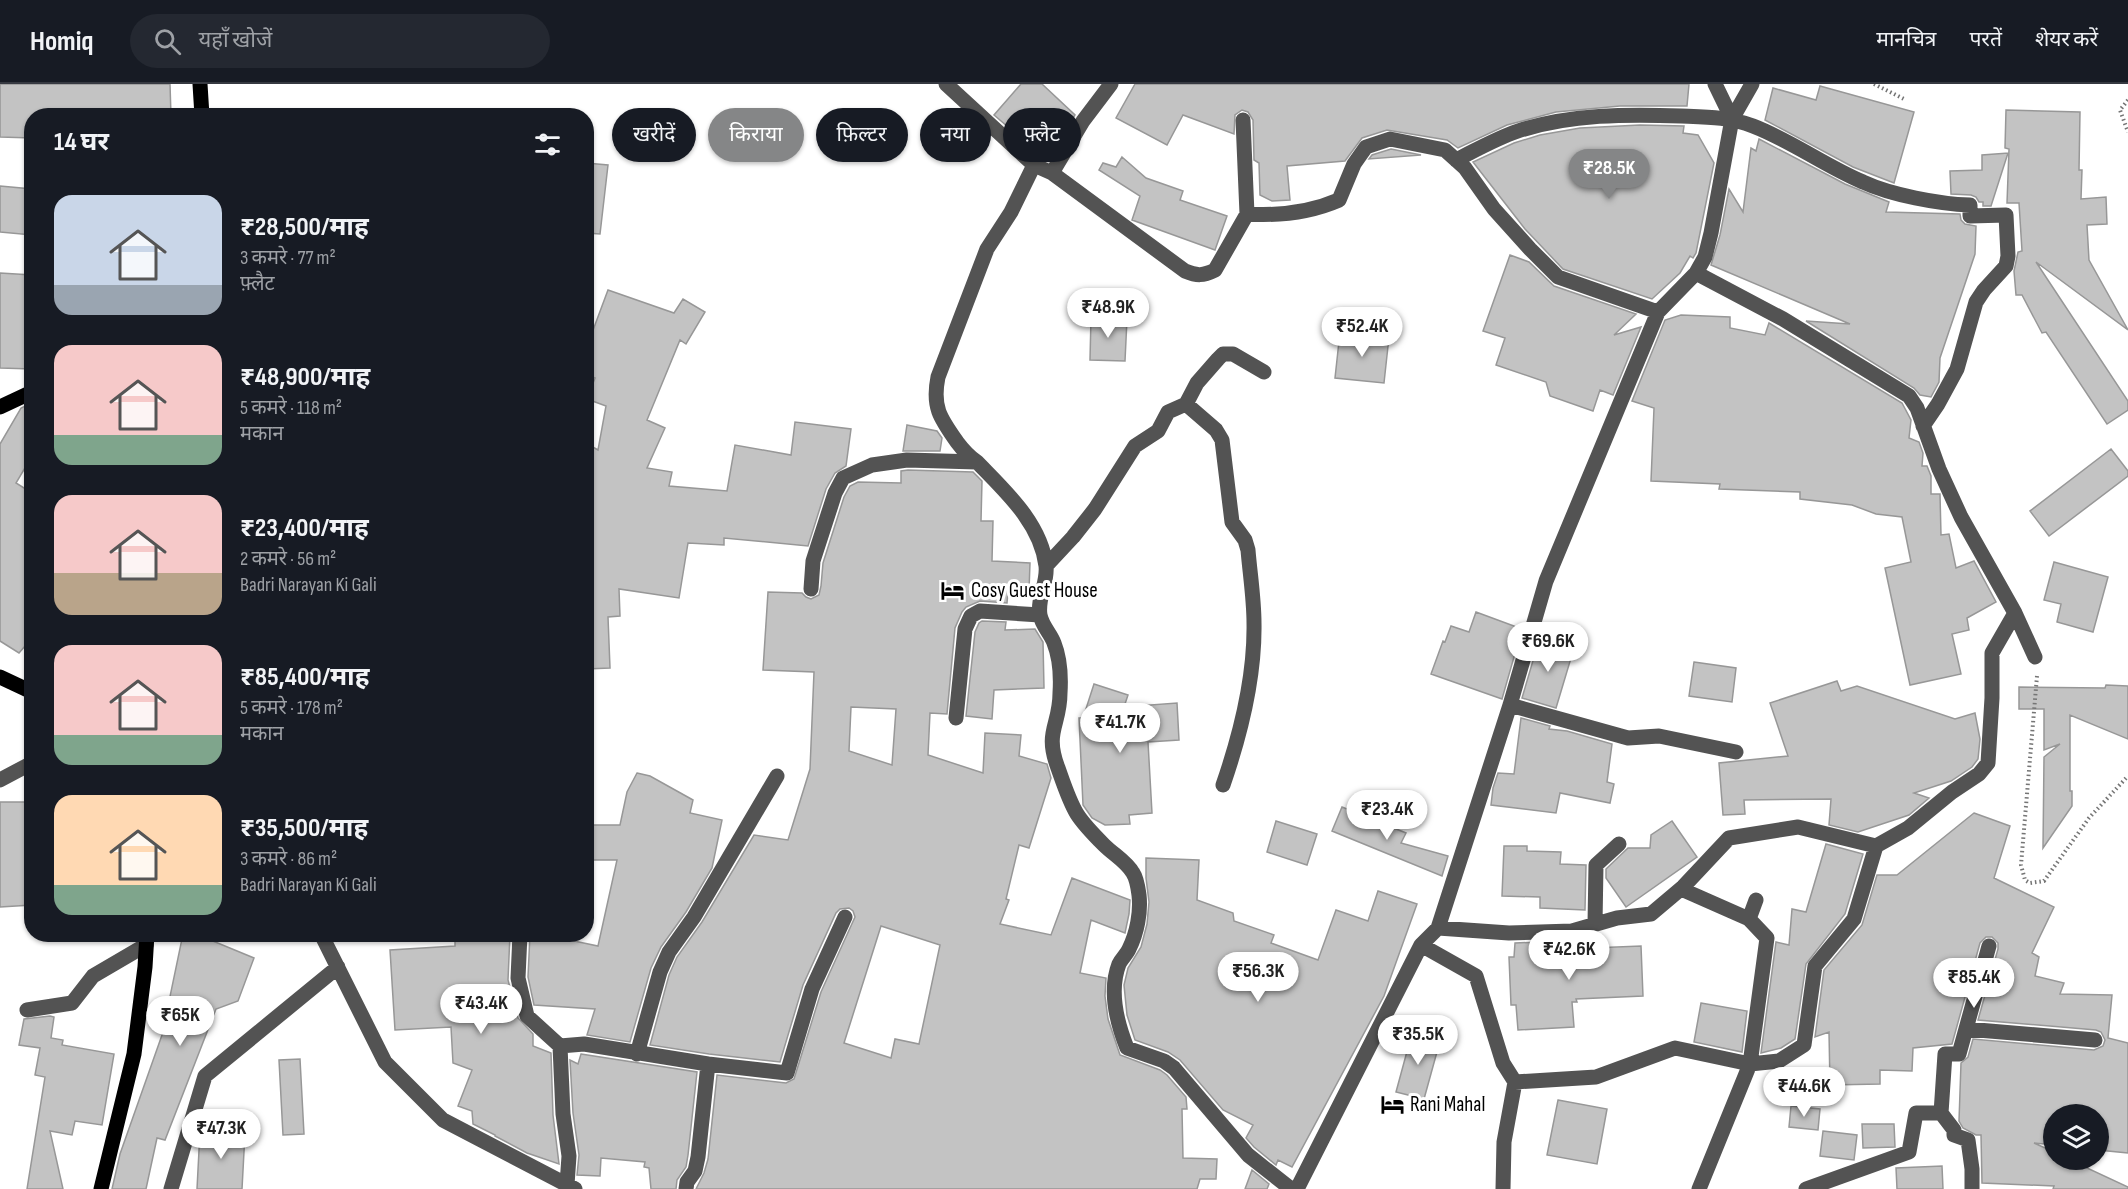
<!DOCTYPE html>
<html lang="hi">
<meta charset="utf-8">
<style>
:root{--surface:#171b24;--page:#242831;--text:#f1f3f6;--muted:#9ea1a6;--line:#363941;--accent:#858687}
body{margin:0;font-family:"Sofia Sans Condensed","Noto Sans Devanagari",sans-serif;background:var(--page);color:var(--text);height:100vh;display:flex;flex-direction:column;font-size:22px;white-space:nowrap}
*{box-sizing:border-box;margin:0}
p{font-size:20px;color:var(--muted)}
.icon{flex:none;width:33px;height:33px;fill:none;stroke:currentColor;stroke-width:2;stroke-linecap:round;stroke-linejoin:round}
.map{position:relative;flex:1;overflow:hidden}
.side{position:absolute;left:24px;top:24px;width:570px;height:834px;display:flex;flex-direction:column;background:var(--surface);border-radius:24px;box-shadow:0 2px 4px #0004}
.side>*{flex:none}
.top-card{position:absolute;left:612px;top:24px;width:570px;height:54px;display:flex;gap:12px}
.tools{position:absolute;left:2043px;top:1020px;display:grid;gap:12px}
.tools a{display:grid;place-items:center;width:66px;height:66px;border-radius:50%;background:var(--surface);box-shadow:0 2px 4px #0004;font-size:30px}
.price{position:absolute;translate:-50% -51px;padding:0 14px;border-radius:21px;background:#fff;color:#222;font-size:20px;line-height:39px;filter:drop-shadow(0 2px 3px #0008)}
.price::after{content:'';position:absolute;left:50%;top:36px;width:18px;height:14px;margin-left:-9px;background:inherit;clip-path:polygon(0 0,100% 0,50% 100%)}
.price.selected{background:var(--accent);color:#fff}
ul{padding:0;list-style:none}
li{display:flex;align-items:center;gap:18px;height:150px;padding:0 30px}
li span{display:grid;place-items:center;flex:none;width:168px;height:120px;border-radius:18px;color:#555}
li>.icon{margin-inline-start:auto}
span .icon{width:72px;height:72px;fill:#fffc;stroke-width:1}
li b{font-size:26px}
h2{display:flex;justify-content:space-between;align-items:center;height:72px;padding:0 30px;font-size:26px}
.pill{padding:0 21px;border-radius:27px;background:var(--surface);box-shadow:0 2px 4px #0004;font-size:21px;line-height:54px}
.pill.selected{background:var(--accent);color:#fff}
header{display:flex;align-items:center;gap:36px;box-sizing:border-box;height:84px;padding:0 30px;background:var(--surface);border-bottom:2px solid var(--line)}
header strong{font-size:28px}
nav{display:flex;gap:33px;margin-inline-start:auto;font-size:21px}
.search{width:420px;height:54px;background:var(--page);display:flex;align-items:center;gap:15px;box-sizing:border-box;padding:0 21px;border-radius:33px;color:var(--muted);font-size:22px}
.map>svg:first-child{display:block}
</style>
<header>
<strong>Homiq</strong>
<div class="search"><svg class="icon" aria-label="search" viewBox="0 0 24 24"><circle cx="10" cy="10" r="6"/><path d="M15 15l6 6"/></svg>यहाँ खोजें</div>
<nav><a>मानचित्र</a><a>परतें</a><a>शेयर करें</a></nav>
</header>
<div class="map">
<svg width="2128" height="1105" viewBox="0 0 2128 1105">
<rect width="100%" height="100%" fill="#fff"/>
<path fill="#c3c3c3" stroke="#979797" stroke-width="1.5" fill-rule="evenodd" d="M0,0H170L171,32H32V54L0,53Z
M1021,0H1042L1075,31L1048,77L994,31Z
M1135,0H1689L1687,22H1620L1556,28L1507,41L1458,64L1447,56L1387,46L1362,54L1345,77L1287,82L1290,116L1272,117L1260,111L1259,79L1254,76L1253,36L1248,28L1242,26L1235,31L1234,50L1183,31L1167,61L1116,34Z
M1820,2L1914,28L1894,99L1853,83L1765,36L1773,4L1816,16Z
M2006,26L2080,28L2079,86H2082L2081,115L2106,113L2107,140L2087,141L2089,176L2128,246L2036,178L2128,317V326L2107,340L2046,248L2042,249L2022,211H2016L2014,187L2018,168L2022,167L2019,119H2007L2009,65L2005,64Z
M1640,41L1684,42L1683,49L1698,51L1714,79L1696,169L1693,174L1690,172L1680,189L1652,215L1563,185L1525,145L1473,78L1514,59L1540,51L1580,44Z
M1759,55L1845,100L1889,118L1886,128L1960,130L1961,136L1965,140L1976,142L1975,170L1940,274L1939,298L1931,313L1920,311L1914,304L1806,237L1850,240L1711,181L1720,151L1729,105L1743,128L1751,64L1756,67Z
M1391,65L1421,71L1369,75L1372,71Z
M2008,69L1991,122H1983V118H1979L1976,113L1971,111L1951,110L1950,87L1982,86V71Z
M1122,73L1146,94L1183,107L1180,116L1227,132L1215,166L1132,136L1140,112L1099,86L1103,79L1116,83Z
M586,79L608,81L600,150L586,149Z
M0,102L32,105V151L0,148Z
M1510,171L1529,178L1554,202L1636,230L1614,251L1641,243L1613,311L1600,306L1593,327L1550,312L1546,298L1496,281L1505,254L1483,247Z
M0,189L32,191V285L0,284Z
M608,206L674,229L683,215L705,228L686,260L680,256L647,336L665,344L647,384L672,388L669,402L727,407L735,361L791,371L795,338L851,345L846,382L835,389L826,405L808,462L724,454V461L688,459L679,514L619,505L620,532L608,533L610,584L586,585V359L598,366L606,322L587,315L595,294L586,291V265Z
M1681,231L1730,233V244L1765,251L1769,239L1902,319L1911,336L1909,354L1919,358L1923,369L1922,382H1927L1931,392V410H1940L1941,451L1949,450L1956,484L1974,477L1996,518L1967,534L1969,546L1952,550L1961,590L1910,601L1885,484L1911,478L1902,433L1876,430L1852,421L1800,415V408L1719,405L1720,400L1651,397L1654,324L1632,317L1665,236Z
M1091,234L1127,235L1125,277L1090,276Z
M1340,248L1389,253L1384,299L1335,294Z
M32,319V372L16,399L32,409V554L19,569L0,557V360L21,324Z
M907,341L937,347L942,354L940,367H903Z
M2111,365L2128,387V392L2049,452L2030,427Z
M908,386L973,388L982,397L981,437H993L992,477L1030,479L1029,507H1008L1007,519L980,517L966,523L962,528L955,544L947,630L930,629L928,671L983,689L985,649L1021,651L1019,672L1047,680L1051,694L1029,764L1019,761L1006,815L1009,816L1000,840L1051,851L1072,794L1130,816L1129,830L1125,849L1091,836L1080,889L1106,894L1105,912L1108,935L1120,971L1160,986L1167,991L1186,1013L1187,1025H1182L1183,1074L1217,1075L1216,1095H1200L1197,1105H696L704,1089L708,1075L717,991L786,999L794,995L821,908L855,833L853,827L849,824L840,825L836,829L803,901L780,978L709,970L650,961L669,891L677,873L702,838L754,751L788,756L810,685L814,588L763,586L768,508L802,509L806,513L811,515L819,511L821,502L823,479L844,413L850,402L858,398L901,399V387ZM851,623L896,625L892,681L849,667ZM881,842L940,861L919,960L895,955L891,974L844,959Z
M2054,478L2108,493L2093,548L2057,538L2061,520L2044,516Z
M1476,528L1522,545L1502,615L1431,590L1443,557L1445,558L1451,542L1469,548Z
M982,537L1006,538L1005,546L1035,545L1043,558L1044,604L994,606L992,635L966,632L975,548L979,539Z
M1540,553L1574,564L1556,624L1522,614Z
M1694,578L1736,584L1732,618L1689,612Z
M1837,597L1841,607L1857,602L1955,635L1975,629L1980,655L1978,675L1972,683L1951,697L1914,709L1929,714L1909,731L1858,748L1829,741L1831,715L1744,716L1745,730L1723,731L1719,679L1788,672L1770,619Z
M1094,600L1128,611L1124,623L1177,619L1179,656L1148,658L1152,729L1129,731L1130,740L1105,741L1092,734L1083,721L1079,634H1083Z
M2106,601L2128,602V655L2070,631V707H2072V722L2043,764L2044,673L2060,660L2044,666V625H2019V603L2105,604Z
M1521,634L1550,642L1549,645L1567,647L1612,660L1607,698L1614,700L1610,719L1560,709L1556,729L1491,721L1493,704L1498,689L1514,690Z
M637,689L650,692L693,716L690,729L722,736L712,784L686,828L661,863L651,884L630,958L587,951L595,925L534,921L528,893L530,850H555V853L598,862L617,776H586V741H620L627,708Z
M0,718H32V821L0,823Z
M1342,723L1406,749L1401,759L1448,772L1442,792L1332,747Z
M1974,729L2010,742L1994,794L2054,823L2032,869L2039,873L2035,892L2064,899L2060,910L2112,911L2108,954L2128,959V1069L2098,1066V1030H2054V1061L2034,1059L2054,1068V1076H2070L2128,1103V1105H2053L2054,1102L1982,1099L1981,1051H1976L1963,1044L1959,1037L1961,979L1968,973L1973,955L2094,966L2103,962L2105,956L2101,948L2096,946L1978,936L1998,865V859L1992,853H1986L1980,859L1952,960L1913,964L1912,987L1880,986V1000L1830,1001L1829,948L1815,953L1824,886L1862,841L1877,791H1897Z
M1276,737L1317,750L1307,781L1267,768Z
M1672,737L1697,773L1626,823L1606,794V785L1628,764H1650L1651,751Z
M1826,760L1863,770L1845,830L1806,880L1795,955L1781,964L1761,969L1776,858L1789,861L1792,825L1806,828Z
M1504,762H1527V767L1561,768L1560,780L1586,781L1585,826L1540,824V813L1502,812Z
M1146,774L1199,776L1197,816L1233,829L1234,837L1274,851L1271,859L1318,876L1336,826L1368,837L1378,807L1417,820L1384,912L1292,1083L1278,1076L1276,1081L1254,1063L1246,1054L1253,1041L1223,1026L1180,976L1168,968L1135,956L1127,931L1124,901L1128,884L1141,863L1147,840L1149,818L1146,794Z
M183,850H196L254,874L238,917L216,925L165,1056L157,1054L146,1105H112L120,1070L162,951Z
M455,850H510L508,896L518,934L533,950V962L551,969L553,1031L559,1080L527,1069L495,1052V1051L473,1040L472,1027L458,1022L472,986L453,979L451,943L395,946L390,866L455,862Z
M1542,858L1541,866L1641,862L1643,912L1576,915L1577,918H1572L1574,943L1518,946L1516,921H1511L1509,873H1514L1515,859Z
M1701,919L1747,927L1742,968L1694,958Z
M50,932L54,933L51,954L63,956L62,961L114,970L102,1041L75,1037L72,1051L50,1047L63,1105H27L45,993L35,991L40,964L19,961L24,935Z
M1412,949L1440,957L1424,1015L1396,1008Z
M581,970L697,988L688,1071L686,1083L677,1096L676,1105H651L649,1084L644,1083L645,1078L601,1074L600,1092L577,1091L579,1071L573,1029L570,976L578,980Z
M300,975L304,1050L283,1051L279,976Z
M1558,1016L1607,1025L1597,1080L1547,1071Z
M1791,1022L1820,1025L1818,1046L1789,1043Z
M1862,1040H1894L1895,1063L1863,1064Z
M200,1047L245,1049L242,1105H197Z
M1823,1047L1857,1051L1854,1076L1820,1072Z
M1942,1082L1943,1105H1897L1896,1084Z
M1252,1086L1269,1100L1267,1105H1245Z"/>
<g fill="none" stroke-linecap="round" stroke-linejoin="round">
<path stroke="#757575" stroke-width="4" stroke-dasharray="1.5 3" stroke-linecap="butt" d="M1874,0L1904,15
M2128,16L2120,26L2128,48
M2037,592L2021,781L2025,796L2030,799L2044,797L2089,734L2128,692"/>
<path stroke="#535353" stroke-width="15" d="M946,0L1034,81L1052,89L1185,187C1197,192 1203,192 1215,186L1247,130L1243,36
M1715,0L1732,35
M1456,76C1476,66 1497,54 1518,47C1570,30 1628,30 1681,32C1706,33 1730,33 1753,42C1792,57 1825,82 1863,98C1891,111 1939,120 1970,121V132L2006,131L2008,172L2006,182L1984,206L1976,218L1957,285L1938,320L1923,342
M1034,81L1011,128L987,165L938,293C932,323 940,334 957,358C963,366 968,372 977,378C1005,407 1041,439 1046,482C1048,499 1037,514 1040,531C1042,542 1051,550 1054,559C1060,574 1061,593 1060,609C1060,642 1044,647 1058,684C1063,698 1069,717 1077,730C1084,741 1095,752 1104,761C1114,771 1126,777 1133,789C1137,795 1138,804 1139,811C1141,828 1137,849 1129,865C1127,870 1122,874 1119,880C1109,906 1117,939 1127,964L1164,977L1174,984L1248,1071L1291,1105
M1052,89L1083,37L1111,0
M1247,130C1279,132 1309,129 1339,116L1354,80L1366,63L1390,55L1445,66L1465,84L1494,125L1530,165L1558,193L1658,228
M1696,189L1783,235L1909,312L1917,324L1939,385L1961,433L2015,529L2035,573
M1186,320L1216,346L1222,356L1232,438L1245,456L1248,466C1250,490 1254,515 1254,539C1255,594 1241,649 1223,701
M1046,482L1073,453L1095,425L1135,362L1158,347L1168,328L1186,320L1197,299L1218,275L1223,270H1233L1264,288
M811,505L813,477L835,409L843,394L872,381L907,376L977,378
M1510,621L1628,654L1659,652L1736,668
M956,634L965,545L971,532L980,527L1040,531
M0,696L32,679
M1681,805L1749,835L1767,854L1750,980L1699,1105
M1749,835L1756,816
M1595,840L1596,781L1619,760
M1438,844L1509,849L1572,847L1617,834L1651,830L1683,803L1729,754L1798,743L1876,762L1908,744L1952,708L1979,690L1988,679L1992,614V569L2015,529
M321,850L385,978L443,1036L575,1105
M520,850L518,894L527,932L560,962L563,1030L569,1072L567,1101
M1421,861L1476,892L1503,979L1515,998L1504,1058L1503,1105
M27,926L72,919L93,892L146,861
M1966,945L2095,956
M560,962L584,960L708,980L698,1073L695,1087L687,1098L686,1105
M637,970L660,888L669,868L694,833L777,692
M708,980L787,989L812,905L845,833
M1515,998L1596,993L1675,964L1750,980L1779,977L1804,961L1815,882L1854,835L1876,762
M1941,1029L1954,1046V1051L1968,1056L1972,1085V1105
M171,1105L205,992L338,883
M1297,1105L1421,861L1438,844L1510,621L1546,497L1658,228L1696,189L1705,173L1711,149L1732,35L1752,0
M1806,1105L1909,1068L1916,1029H1941L1945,970H1959L1989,862"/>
<path stroke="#000" stroke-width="15" d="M200,0L202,32
M0,323L32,308
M0,593L32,608
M101,1105L134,970L145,883L147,850"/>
</g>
<defs>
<symbol id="hotel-bare" viewBox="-9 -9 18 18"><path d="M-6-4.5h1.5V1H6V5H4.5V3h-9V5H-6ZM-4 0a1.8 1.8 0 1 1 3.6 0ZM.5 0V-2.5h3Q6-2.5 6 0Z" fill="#000" stroke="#fff" stroke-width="2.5" paint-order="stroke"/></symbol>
</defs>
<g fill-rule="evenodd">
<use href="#hotel-bare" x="936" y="490" width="33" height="33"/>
<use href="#hotel-bare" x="1376" y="1004" width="33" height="33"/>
</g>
<g text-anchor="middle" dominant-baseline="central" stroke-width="6" stroke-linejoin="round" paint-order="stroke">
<g font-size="21" fill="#000" stroke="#fff" text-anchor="start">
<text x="971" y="506">Cosy Guest House</text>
<text x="1410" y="1020">Rani Mahal</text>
</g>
</g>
</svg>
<div class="tools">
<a><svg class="icon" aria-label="layers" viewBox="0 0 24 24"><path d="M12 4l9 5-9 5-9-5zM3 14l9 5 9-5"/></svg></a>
</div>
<b class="price selected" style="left:1609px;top:116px">₹28.5K</b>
<b class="price" style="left:1108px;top:255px">₹48.9K</b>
<b class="price" style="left:1362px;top:274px">₹52.4K</b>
<b class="price" style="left:1548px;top:589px">₹69.6K</b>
<b class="price" style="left:1120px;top:670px">₹41.7K</b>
<b class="price" style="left:1387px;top:757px">₹23.4K</b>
<b class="price" style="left:1569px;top:897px">₹42.6K</b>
<b class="price" style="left:1258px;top:919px">₹56.3K</b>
<b class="price" style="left:1974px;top:925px">₹85.4K</b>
<b class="price" style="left:481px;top:951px">₹43.4K</b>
<b class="price" style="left:180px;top:963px">₹65K</b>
<b class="price" style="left:1418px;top:982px">₹35.5K</b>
<b class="price" style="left:1804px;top:1034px">₹44.6K</b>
<b class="price" style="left:221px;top:1076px">₹47.3K</b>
<div class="top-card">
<a class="pill">खरीदें</a>
<a class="pill selected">किराया</a>
<a class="pill">फ़िल्टर</a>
<a class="pill">नया</a>
<a class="pill">फ़्लैट</a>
</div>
<section class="side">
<h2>14 घर<svg class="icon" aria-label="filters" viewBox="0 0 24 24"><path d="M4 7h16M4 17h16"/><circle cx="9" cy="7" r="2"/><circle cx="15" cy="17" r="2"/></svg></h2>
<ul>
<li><span style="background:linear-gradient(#c9d6e8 75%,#9aa5b1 0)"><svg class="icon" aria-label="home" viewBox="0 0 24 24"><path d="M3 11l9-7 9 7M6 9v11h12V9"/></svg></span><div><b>₹28,500/माह</b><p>3 कमरे · 77 m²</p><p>फ़्लैट</p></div></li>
<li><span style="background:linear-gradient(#f6c9c9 75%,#7fa58c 0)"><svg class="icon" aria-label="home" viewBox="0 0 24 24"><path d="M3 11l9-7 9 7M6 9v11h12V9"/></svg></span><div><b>₹48,900/माह</b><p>5 कमरे · 118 m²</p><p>मकान</p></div></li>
<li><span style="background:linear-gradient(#f6c9c9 65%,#b9a48a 0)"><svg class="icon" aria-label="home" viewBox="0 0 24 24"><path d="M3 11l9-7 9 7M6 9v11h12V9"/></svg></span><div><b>₹23,400/माह</b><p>2 कमरे · 56 m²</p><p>Badri Narayan Ki Gali</p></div></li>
<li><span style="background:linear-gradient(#f6c9c9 75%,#7fa58c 0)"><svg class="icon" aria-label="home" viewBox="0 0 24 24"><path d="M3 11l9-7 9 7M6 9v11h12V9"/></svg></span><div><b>₹85,400/माह</b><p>5 कमरे · 178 m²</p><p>मकान</p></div></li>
<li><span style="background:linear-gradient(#ffd9b3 75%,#7fa58c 0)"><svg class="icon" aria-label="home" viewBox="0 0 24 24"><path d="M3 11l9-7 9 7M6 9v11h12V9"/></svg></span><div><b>₹35,500/माह</b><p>3 कमरे · 86 m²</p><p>Badri Narayan Ki Gali</p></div></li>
</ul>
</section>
</div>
